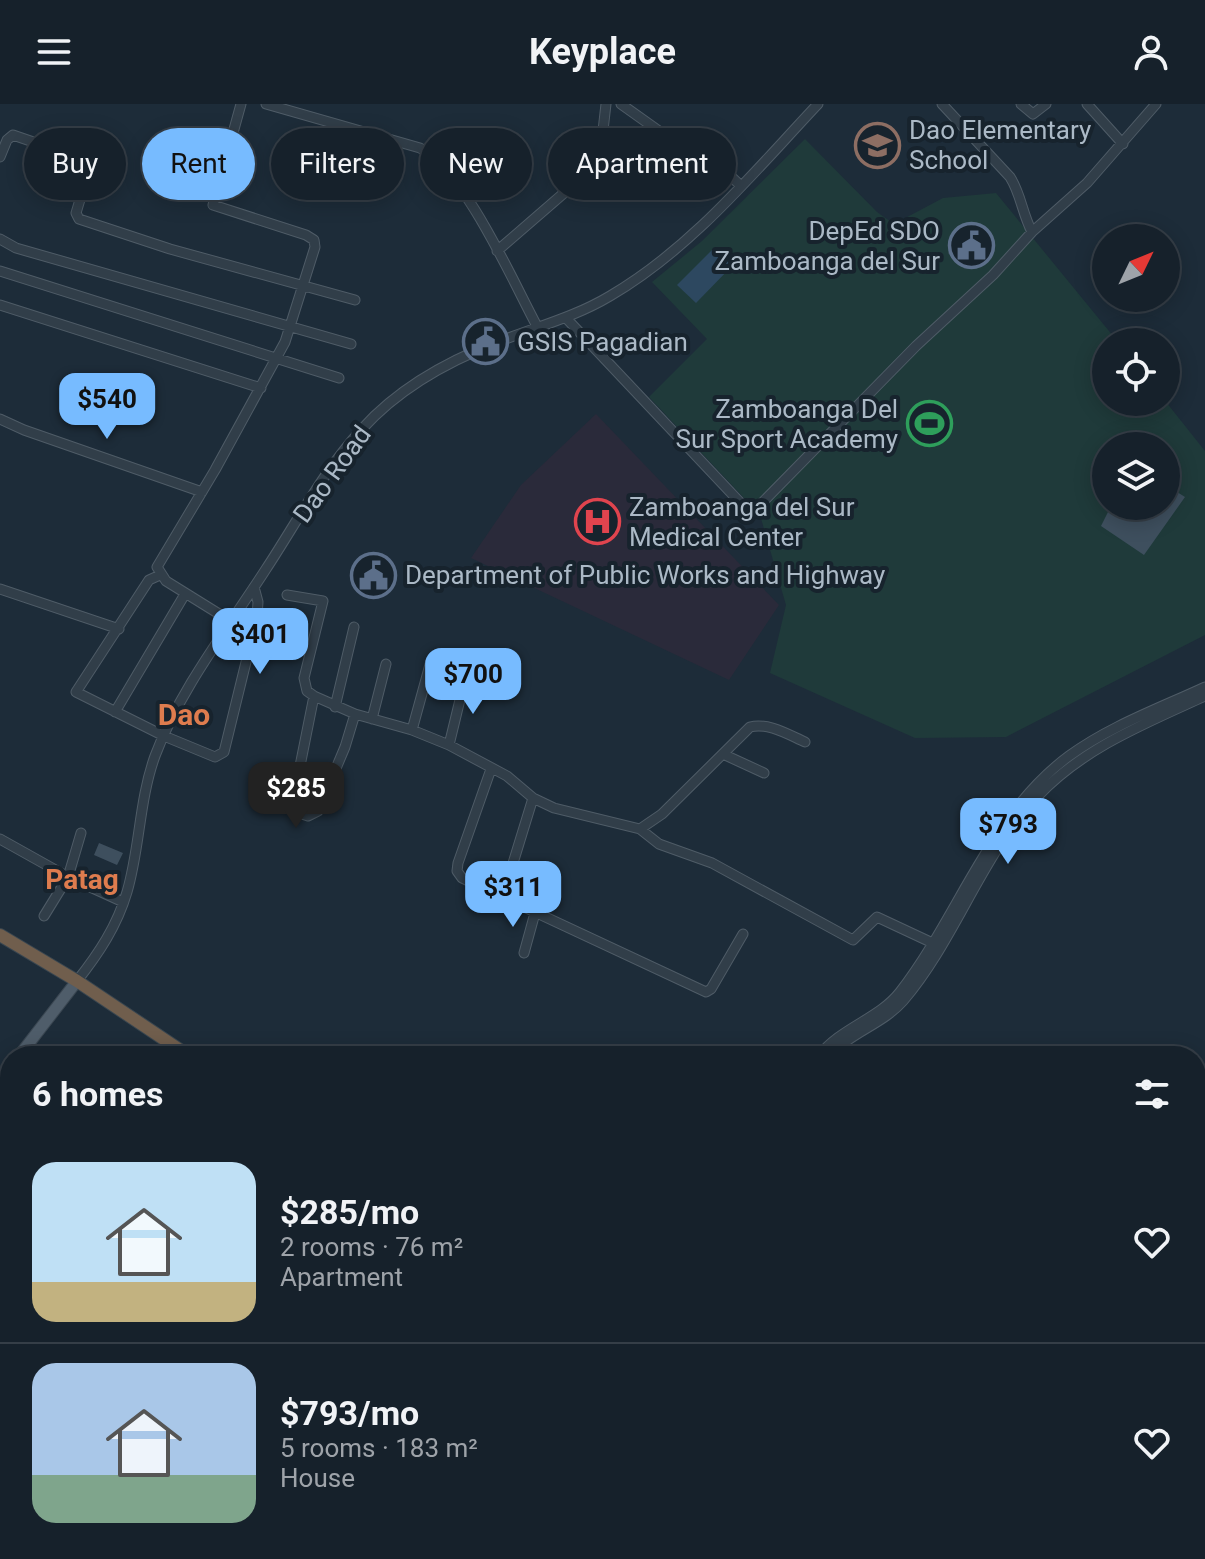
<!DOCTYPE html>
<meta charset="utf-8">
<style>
:root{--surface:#16212b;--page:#1f2933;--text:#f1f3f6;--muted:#9ea3a9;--line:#353e47;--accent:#7bf}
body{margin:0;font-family:Roboto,sans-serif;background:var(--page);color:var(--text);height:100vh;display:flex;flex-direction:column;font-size:30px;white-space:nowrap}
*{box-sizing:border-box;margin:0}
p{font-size:26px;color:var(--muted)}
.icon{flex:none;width:44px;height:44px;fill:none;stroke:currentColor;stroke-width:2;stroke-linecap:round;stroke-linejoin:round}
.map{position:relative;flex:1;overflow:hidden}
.panel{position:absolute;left:0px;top:942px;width:1206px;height:514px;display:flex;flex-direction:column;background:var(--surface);border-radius:32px 32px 0 0;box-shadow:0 4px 20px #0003,0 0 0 2px var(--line)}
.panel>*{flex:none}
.top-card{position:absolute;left:24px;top:24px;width:800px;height:72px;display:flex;gap:16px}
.needle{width:52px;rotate:47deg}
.fabs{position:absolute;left:1092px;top:120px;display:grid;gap:16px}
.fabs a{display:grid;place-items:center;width:88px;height:88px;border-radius:50%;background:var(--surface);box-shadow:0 4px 20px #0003,0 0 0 2px var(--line);font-size:40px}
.price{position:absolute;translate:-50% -68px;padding:0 18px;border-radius:16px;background:var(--accent);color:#111;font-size:26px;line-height:52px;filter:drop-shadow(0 2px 4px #0008)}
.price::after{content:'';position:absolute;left:50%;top:48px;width:24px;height:18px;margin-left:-12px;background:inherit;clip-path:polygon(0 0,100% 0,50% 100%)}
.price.selected{background:#222;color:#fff}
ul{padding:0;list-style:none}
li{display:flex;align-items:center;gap:24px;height:200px;padding:0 32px}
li+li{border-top:2px solid var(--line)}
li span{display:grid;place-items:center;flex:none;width:224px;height:160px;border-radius:24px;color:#555}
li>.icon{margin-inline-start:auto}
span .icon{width:96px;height:96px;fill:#fffc;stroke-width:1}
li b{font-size:34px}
h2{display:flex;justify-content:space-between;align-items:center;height:96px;padding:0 32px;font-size:34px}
.pill{padding:0 28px;border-radius:36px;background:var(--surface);box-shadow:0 4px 20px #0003,0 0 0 2px var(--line);font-size:28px;line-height:72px}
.pill.selected{background:var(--accent);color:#111}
header{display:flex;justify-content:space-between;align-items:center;height:104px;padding:0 32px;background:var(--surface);font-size:36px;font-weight:700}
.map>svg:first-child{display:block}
</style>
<header><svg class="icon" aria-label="menu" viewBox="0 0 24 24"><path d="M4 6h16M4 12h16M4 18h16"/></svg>Keyplace<svg class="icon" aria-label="person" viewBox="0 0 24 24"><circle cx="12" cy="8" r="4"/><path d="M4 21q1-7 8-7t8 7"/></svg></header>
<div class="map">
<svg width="1205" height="1455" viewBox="0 0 1205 1455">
<rect width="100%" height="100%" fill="#1d2c39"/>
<path fill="#2a2a3a" d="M596,310L779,501L729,576L471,454L521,381Z"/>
<path fill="#1f3a3a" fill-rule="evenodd" d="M805,35L877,108L894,120L943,94L996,89L1118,238H1106V298H1166L1205,347V531L1006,633L915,634L770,569L786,501L760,411L649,293L707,235L652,178L702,137ZM1106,342H1166V402H1106Z
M0,1264L10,1270V1352L0,1370Z"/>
<path fill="#2d4860" d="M714,144L732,162L696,199L677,181Z"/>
<path fill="#3e4f5e" d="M977,119L994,135L965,165L948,149Z
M1166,381L1185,393L1144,451L1101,422L1111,402H1166Z
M99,739L123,749L117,761L94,751Z"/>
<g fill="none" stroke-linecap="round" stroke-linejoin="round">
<defs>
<path id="minor" d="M266,0L420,44C466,69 512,176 538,224
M621,0L687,47L707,66L721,63L740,81
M942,0L1010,73C1021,90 1022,109 1032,128
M1021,0L1033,10L1046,0
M1087,0L1123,40
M0,53L7,36L13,31L71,51L73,55L72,75L82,89L76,109L79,115L170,145L355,196
M0,135L16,144L351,240
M497,147L594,63L600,53L606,0
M0,167L339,274
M0,201L261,284
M566,214L751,410L916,242L993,171L1032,128L1087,79L1156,0
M0,315L24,326L202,388
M160,471L149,476L76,588L164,632L215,653L224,648L257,513L258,498L254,483
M0,485L119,525
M287,491L323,497L304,574L307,587L314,592L355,610L412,626L449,641L507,672L533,694L554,704L640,725L659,740L712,759L853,836L877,813L939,842
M232,518L166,477L157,463L215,366L285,238L315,143L314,136L306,131L213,101L241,0
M314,592L292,702L296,708L308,712L318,707L345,643L355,610
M335,603L354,523
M115,608L185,490
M372,615L386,560
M412,626L431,557
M449,641L465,575
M725,651L764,669
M491,665L458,759L457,767L462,774L706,888L711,885L743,830
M640,725L662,710L750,623C768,618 789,631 805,638
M0,735L68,773L123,798
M502,795L533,694
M44,812L68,773L81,729
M524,849L535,809
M77,877C99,849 117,822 127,788C140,744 139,696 155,652C180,585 228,524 266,465C297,418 324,366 362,325C398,285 448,257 498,238C536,223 575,213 610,192C692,144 753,69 818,0
M819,952C840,924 879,915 900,888C959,812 990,710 1069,652C1110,622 1160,604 1205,583
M830,952C849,929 883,920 903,897C956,835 981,751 1038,692C1083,644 1146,619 1205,592
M1196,1125L1205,1106
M0,1261L10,1267
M527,1446L540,1455
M682,1446L711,1455
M9,1455L13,1446
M610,1455L613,1446
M657,1455L660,1446"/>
<path id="major" d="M19,952L77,877
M0,976L10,964
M374,1455L380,1446
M389,1455L395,1446"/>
<path id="highway" d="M0,831L77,877L189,952
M1196,1295L1205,1304"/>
</defs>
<use href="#minor" stroke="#4f5c67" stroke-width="11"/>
<use href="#major" stroke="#3b4752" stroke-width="13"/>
<use href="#highway" stroke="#394650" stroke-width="14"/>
<use href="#minor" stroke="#313e49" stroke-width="9"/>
<use href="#major" stroke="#4f5d6a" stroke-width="11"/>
<use href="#highway" stroke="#705e4d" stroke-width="12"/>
</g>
<defs>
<symbol id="school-ring" viewBox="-11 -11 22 22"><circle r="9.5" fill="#17232d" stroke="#8d6e63" stroke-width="1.5"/><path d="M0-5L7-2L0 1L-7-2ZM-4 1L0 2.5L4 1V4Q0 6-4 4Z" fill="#8d6e63"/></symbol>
<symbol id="civic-ring" viewBox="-11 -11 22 22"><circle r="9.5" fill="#17232d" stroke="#5c6f8a" stroke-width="1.5"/><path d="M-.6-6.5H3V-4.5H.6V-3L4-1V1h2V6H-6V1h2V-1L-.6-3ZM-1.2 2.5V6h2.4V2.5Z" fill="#5c6f8a"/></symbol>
<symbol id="stadium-ring" viewBox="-11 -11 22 22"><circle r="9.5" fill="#17232d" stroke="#2e9e5b" stroke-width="1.5"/><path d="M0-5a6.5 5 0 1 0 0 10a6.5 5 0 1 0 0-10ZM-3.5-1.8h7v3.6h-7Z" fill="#2e9e5b"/></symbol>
<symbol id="hospital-ring" viewBox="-11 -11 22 22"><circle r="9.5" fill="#17232d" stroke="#e0444e" stroke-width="1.5"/><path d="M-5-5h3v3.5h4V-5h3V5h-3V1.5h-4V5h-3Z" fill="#e0444e"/></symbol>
</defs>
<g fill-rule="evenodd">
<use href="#school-ring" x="852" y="16" width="51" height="51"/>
<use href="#civic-ring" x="946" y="116" width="51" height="51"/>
<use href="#civic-ring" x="460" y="212" width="51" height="51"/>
<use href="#stadium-ring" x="904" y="294" width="51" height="51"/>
<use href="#hospital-ring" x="572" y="392" width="51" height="51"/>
<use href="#civic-ring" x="348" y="446" width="51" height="51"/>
</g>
<g text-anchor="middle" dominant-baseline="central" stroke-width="8" stroke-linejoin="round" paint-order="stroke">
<g font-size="26" fill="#abb9c6" stroke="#17232d" text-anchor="start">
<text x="909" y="26">Dao Elementary<tspan x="909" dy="30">School</tspan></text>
<text x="940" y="127" text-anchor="end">DepEd SDO<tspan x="940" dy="30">Zamboanga del Sur</tspan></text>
<text x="517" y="238">GSIS Pagadian</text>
<text x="898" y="305" text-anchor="end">Zamboanga Del<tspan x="898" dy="30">Sur Sport Academy</tspan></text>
<text x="629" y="403">Zamboanga del Sur<tspan x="629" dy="30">Medical Center</tspan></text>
<text x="405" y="471">Department of Public Works and Highway</text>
</g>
<g font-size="26" fill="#abb9c6" stroke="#17232d">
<text transform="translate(332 370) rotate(-54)">Dao Road</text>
</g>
<g font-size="28" font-weight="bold" fill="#de7c4e" stroke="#17232d">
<text x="82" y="775">Patag</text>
</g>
<g font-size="30" font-weight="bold" fill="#de7c4e" stroke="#17232d">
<text x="184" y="610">Dao</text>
</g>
</g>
</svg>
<div class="fabs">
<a><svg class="needle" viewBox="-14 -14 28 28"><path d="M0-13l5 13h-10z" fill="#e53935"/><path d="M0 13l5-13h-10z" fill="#9ea3a9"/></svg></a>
<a><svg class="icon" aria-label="locate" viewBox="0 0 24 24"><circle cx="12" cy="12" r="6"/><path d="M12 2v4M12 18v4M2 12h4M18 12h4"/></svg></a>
<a><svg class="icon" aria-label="layers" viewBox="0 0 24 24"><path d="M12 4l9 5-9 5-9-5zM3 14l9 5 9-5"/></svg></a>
</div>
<b class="price" style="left:107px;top:337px">$540</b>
<b class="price" style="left:260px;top:572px">$401</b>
<b class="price" style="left:473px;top:612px">$700</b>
<b class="price selected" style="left:296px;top:726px">$285</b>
<b class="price" style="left:1008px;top:762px">$793</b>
<b class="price" style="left:513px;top:825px">$311</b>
<div class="top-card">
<a class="pill">Buy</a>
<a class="pill selected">Rent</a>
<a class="pill">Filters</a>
<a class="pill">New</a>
<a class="pill">Apartment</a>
</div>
<section class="panel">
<h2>6 homes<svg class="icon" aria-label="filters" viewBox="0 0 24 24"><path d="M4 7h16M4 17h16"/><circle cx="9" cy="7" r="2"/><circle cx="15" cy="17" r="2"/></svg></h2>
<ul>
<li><span style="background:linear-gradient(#bfe0f5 75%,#c2b280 0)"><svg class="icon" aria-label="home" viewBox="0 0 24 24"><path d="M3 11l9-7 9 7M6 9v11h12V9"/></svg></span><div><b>$285/mo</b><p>2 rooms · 76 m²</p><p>Apartment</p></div><svg class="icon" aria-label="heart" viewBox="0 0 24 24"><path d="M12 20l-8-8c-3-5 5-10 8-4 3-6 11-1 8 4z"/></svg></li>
<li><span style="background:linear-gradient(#a9c7e8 70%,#7fa58c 0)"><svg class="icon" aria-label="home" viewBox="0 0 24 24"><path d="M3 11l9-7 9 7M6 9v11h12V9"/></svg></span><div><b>$793/mo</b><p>5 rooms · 183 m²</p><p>House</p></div><svg class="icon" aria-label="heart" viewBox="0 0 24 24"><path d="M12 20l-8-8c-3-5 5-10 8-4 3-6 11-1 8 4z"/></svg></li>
</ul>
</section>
</div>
